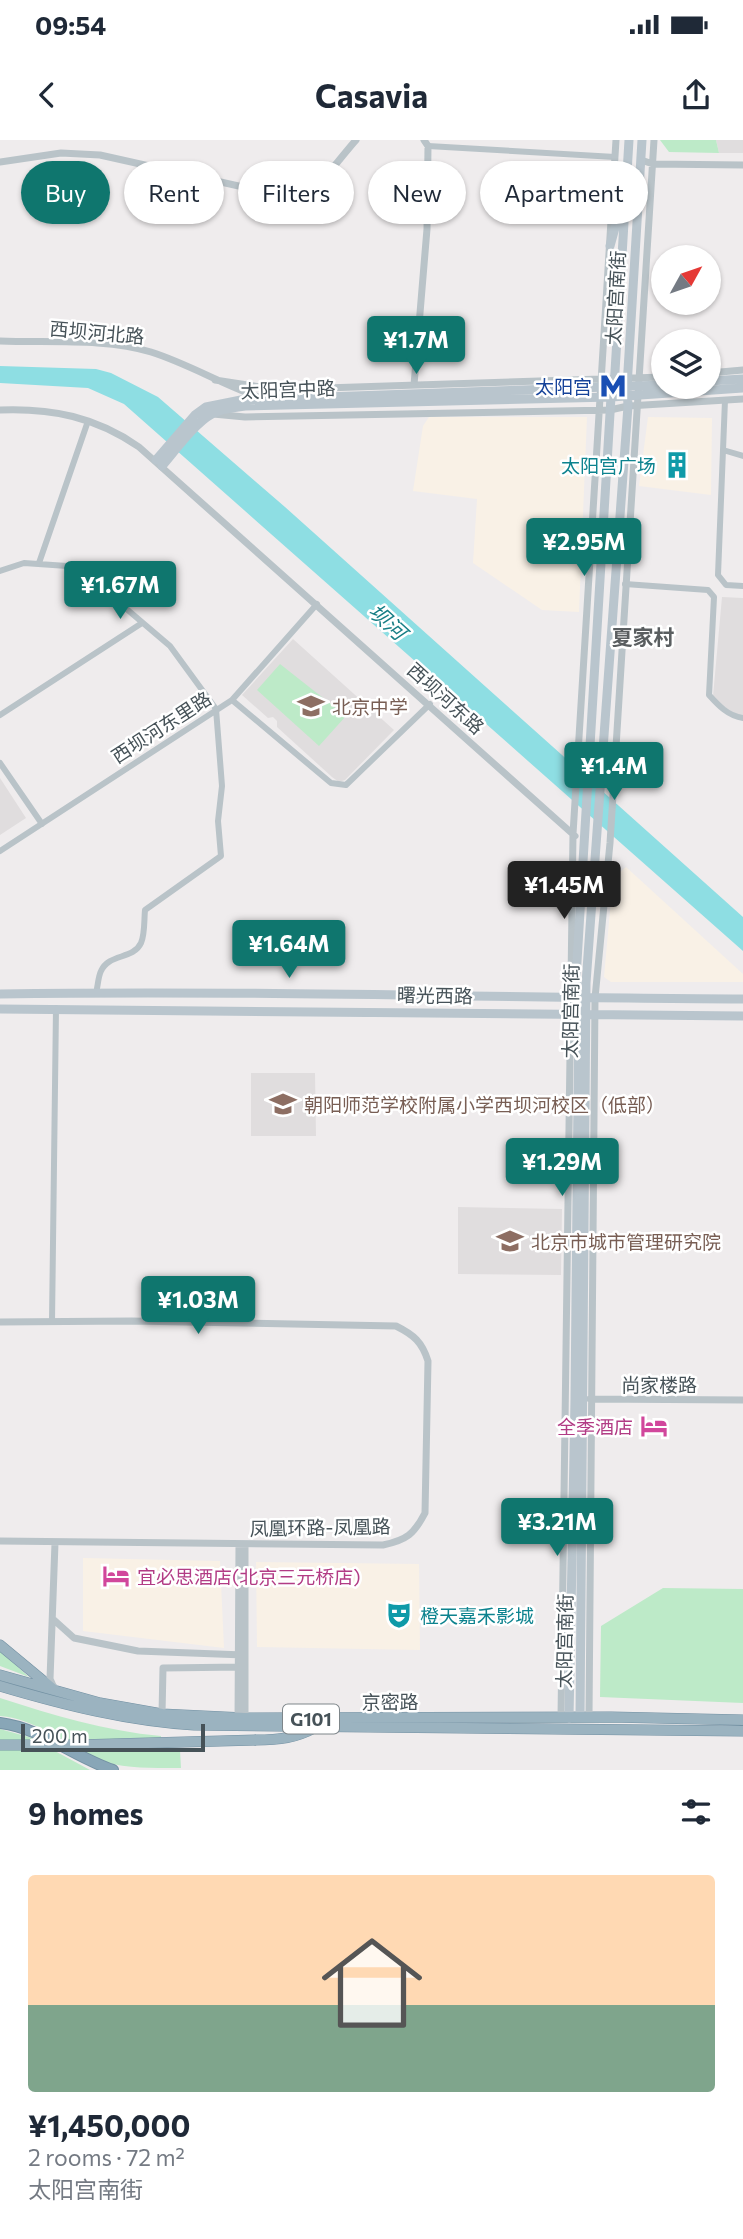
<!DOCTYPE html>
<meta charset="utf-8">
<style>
:root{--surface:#fff;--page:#f6f6f7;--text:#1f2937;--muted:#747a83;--accent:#0f766e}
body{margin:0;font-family:Commissioner,"Noto Sans SC",sans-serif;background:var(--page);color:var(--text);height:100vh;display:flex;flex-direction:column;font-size:26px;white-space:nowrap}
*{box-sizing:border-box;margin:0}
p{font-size:23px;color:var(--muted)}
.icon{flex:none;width:38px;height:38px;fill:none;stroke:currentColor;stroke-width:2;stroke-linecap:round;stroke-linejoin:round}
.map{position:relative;height:1630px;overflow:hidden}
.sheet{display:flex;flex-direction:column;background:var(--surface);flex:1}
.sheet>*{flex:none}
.banner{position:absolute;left:21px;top:21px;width:702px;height:63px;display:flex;gap:14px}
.needle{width:46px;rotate:50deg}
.tools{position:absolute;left:651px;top:105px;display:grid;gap:14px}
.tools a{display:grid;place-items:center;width:70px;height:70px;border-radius:50%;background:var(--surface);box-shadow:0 2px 5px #0004;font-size:35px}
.scale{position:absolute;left:21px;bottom:18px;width:184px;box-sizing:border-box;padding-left:7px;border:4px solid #465258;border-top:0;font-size:19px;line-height:24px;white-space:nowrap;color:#465258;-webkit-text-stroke:5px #fff;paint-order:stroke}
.price{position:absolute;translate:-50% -60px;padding:0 16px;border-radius:7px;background:var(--accent);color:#fff;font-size:23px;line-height:46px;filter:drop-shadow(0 2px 4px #0008)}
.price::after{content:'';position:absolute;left:50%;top:42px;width:21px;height:16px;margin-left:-10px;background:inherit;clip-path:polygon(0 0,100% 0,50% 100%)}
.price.current{background:#222;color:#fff}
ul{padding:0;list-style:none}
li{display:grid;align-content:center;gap:14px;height:371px;padding:0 28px}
li span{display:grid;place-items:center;height:217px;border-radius:7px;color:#555}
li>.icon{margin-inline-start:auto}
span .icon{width:126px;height:126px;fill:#fffc;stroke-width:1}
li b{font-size:30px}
h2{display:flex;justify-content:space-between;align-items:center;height:84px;padding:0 28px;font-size:30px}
.chip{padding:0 24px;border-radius:32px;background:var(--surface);box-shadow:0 2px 5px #0004;font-size:24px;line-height:63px}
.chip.current{background:var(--accent);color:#fff}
.status{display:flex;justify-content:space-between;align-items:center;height:49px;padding:0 35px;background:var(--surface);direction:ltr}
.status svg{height:19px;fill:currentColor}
header{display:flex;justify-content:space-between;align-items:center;height:91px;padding:0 28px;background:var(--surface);font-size:32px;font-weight:700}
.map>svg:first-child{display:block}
</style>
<div class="status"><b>09:54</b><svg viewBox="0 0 49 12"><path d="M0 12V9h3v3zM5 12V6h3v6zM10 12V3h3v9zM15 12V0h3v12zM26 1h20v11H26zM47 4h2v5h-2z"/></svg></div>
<header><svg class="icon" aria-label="back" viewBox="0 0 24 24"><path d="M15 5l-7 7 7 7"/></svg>Casavia<svg class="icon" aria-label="share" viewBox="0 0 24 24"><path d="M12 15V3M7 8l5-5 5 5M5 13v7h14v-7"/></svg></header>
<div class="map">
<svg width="743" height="1630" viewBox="0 0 743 1630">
<rect width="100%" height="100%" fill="#efeced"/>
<path fill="#f9f1e6" d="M429,277H587L579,472L542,470L473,423L477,359L413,351L423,286Z
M648,277L712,278L711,355L639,346Z
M626,727L743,834V842H611L604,837L613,738Z
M83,1418L220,1421L224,1508L83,1491Z
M256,1422L419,1424L420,1510L257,1507Z"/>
<path fill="#e0ddde" d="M716,0H743V13H719Z
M722,457L743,458V576L736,574L723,566L713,556Z
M293,499L394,590L345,640L339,642L332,637L277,587V581L273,577L268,578L242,555Z
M0,638L26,678L0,695Z
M251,933H315L316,996H251Z
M458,1067L562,1069L561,1135L458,1134Z"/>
<path fill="#bdeac8" d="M660,0H716L719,13L669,12Z
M280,524L346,576L319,606L257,550Z
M663,1448L743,1449V1563L600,1557L601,1486Z
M0,1511L29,1537L0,1526Z
M0,1558C53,1575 105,1591 161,1596V1610H180L181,1628C157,1628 121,1629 99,1620C67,1607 36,1578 0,1576Z
M0,1589L29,1597L90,1630H0Z"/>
<path fill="#8edee3" d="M0,226L96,229L111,233L158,257L285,367L743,777V811L124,264L88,248L0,243Z"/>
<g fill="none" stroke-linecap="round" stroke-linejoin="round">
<defs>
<path id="trunk" d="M0,1505L53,1549
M0,1535L100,1563L162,1574L245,1578L611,1577L743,1580
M0,1546C64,1565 128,1581 194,1585L743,1591
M256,1600C279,1600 296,1598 316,1587"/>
<path id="motorway" d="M0,1583C41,1588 74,1617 113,1630"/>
</defs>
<use href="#trunk" stroke="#7391a3" stroke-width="11"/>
<use href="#motorway" stroke="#7391a3" stroke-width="12"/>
<path stroke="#b9c3c8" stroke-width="6" d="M428,6L615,17
M725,260L718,435L726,445L743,446
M723,310L743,316
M39,423L88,281
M0,431L24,423L67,426L89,437L170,506L216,569L222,646L218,681L221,716L145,770C144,780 145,794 141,803C133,820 109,813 101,831C98,837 98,846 96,853
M625,444L708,450L714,457L709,555C718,565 728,576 743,578
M232,560L331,643L346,645L430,564
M0,575L142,483
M0,623L42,684
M0,711L232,560L317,464
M52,1182L56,868"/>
<path stroke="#b9c3c8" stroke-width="7" d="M641,20L653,24L743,25
M0,22L61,13L100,15L279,55C288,55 298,56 306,52C323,44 343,14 356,0
M0,201C47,203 106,198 151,212C189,224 223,245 261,258
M709,233L743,230
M215,240L267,248L294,249L663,237
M414,245L427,89L428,6L424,0
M0,270C52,268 96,277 139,307L575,696
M213,274L245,277L610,270L628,266L743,259
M0,1182L131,1181L396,1186C414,1195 422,1202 428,1221L425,1373C414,1394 407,1400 383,1405L0,1401
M590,1259L743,1260
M54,1480L74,1498L138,1511L244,1515
M54,1548L50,1539L55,1403
M162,1574L163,1528L241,1527
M589,1577L595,858L610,703L654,0
M561,1578L573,694L616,0
M238,1582L239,1404
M245,1583V1404"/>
<path stroke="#b9c5cd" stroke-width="9" d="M610,106L621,66
M709,241L743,239
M156,320L195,275L206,267L241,260L663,245
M162,326C175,311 195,283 212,274C222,268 234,268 245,266L611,257L743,248
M0,854C248,850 495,858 743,859
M0,869L743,876
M580,1577L586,843L628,266L627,247L642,0
M569,1578L575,1259L579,859L576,838L611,257L614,248L629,0"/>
<use href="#trunk" stroke="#9bb3c0" stroke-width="10"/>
<use href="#motorway" stroke="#88a6b7" stroke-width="10"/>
<defs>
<path id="trunk-bridge" d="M0,1605H77L256,1600"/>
</defs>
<use href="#trunk-bridge" stroke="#7391a3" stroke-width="11" stroke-linecap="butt"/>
<use href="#trunk-bridge" stroke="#9bb3c0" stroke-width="10"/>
</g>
<defs>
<symbol id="metro-bare" viewBox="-9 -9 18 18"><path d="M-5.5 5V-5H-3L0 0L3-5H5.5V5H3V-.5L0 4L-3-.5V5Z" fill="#1a4fb4" stroke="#fff" stroke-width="2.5" paint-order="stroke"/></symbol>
<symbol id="building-bare" viewBox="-9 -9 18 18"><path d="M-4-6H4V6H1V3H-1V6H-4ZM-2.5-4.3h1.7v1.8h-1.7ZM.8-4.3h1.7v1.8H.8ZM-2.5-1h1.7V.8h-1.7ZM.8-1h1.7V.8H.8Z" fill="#0f9aa8" stroke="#fff" stroke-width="2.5" paint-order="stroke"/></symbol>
<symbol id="school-bare" viewBox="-9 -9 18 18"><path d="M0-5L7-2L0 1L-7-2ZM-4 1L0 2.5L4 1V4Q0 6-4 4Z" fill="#8d6e63" stroke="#fff" stroke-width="2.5" paint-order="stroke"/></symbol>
<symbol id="university-bare" viewBox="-9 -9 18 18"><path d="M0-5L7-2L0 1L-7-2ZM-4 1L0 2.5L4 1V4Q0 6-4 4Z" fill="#8d6e63" stroke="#fff" stroke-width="2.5" paint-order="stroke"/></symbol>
<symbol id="hotel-bare" viewBox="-9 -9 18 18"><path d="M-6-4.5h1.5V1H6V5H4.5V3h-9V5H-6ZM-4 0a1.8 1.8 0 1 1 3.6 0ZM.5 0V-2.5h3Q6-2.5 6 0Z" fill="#d1479c" stroke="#fff" stroke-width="2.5" paint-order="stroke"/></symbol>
<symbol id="theatre-bare" viewBox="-9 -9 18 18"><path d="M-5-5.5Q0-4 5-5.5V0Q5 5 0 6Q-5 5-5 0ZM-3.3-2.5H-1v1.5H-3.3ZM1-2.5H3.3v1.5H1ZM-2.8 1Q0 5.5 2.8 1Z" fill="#0f9aa8" stroke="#fff" stroke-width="2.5" paint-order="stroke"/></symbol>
</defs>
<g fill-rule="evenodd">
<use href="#metro-bare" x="594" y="227" width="38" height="38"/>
<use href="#building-bare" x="658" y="306" width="38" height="38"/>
<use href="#school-bare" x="292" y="547" width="38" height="38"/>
<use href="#school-bare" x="264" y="945" width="38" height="38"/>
<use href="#university-bare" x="491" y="1082" width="38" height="38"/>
<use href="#hotel-bare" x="635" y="1267" width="38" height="38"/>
<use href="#hotel-bare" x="97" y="1417" width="38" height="38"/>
<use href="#theatre-bare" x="380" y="1456" width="38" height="38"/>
</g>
<g text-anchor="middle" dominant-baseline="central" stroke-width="5" stroke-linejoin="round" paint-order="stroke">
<rect fill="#fff" stroke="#7e868a" stroke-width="2" x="283" y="1564.5" width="56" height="29" rx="5"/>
<g font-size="18" font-weight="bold" fill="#465258">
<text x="311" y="1579">G101</text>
</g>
<g font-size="19" fill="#465258" stroke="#fff">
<text transform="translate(615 158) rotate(-87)">太阳宫南街</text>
<text transform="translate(97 192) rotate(5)">西坝河北路</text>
<text transform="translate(288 249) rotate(-2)">太阳宫中路</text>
<text transform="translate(446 558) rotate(42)">西坝河东路</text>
<text transform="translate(161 587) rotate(-33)">西坝河东里路</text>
<text transform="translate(435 855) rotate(1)">曙光西路</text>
<text transform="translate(570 871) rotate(-89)">太阳宫南街</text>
<text x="659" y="1244">尚家楼路</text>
<text transform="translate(320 1387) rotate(-1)">凤凰环路-凤凰路</text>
<text transform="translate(564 1501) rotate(-89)">太阳宫南街</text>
<text x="390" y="1561">京密路</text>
</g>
<g font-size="19" fill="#164399" stroke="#fff" text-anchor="end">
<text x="592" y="246">太阳宫</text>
</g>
<g font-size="19" fill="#0d838f" stroke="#fff" text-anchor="end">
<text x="656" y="325">太阳宫广场</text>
<text x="420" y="1475" text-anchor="start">橙天嘉禾影城</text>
</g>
<g font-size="19" fill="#785e54" stroke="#fff" text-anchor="start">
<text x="332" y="566">北京中学</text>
<text x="304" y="964">朝阳师范学校附属小学西坝河校区（低部）</text>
<text x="531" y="1101">北京市城市管理研究院</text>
</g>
<g font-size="19" fill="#b23c85" stroke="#fff" text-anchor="end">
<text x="633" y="1286">全季酒店</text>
<text x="137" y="1436" text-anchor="start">宜必思酒店(北京三元桥店)</text>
</g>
<g font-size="21" font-style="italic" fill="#177e85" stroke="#fff">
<text transform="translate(388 481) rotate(42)">坝河</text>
</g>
<g font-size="21" font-weight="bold" fill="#5a5e60" stroke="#fff">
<text x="643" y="496">夏家村</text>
</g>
</g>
</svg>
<div class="tools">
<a><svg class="needle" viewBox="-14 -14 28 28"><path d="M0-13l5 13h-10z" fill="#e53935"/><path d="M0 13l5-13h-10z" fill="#747a83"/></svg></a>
<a><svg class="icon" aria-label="layers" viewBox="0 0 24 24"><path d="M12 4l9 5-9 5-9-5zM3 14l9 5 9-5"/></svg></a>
</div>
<div class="scale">200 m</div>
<b class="price" style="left:416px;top:236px">¥1.7M</b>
<b class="price" style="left:584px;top:438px">¥2.95M</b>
<b class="price" style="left:120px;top:481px">¥1.67M</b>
<b class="price" style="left:614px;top:662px">¥1.4M</b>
<b class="price current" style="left:564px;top:781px">¥1.45M</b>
<b class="price" style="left:289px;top:840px">¥1.64M</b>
<b class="price" style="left:562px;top:1058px">¥1.29M</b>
<b class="price" style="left:198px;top:1196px">¥1.03M</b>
<b class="price" style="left:557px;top:1418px">¥3.21M</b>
<div class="banner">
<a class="chip current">Buy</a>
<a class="chip">Rent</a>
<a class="chip">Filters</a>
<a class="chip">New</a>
<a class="chip">Apartment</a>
</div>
</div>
<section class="sheet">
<h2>9 homes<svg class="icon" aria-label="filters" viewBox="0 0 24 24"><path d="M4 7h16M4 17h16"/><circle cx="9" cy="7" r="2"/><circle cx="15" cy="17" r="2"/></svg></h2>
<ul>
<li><span style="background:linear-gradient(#ffd9b3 60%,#7fa58c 0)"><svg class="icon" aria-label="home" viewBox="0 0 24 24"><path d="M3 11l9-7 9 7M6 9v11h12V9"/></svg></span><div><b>¥1,450,000</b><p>2 rooms · 72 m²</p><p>太阳宫南街</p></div></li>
</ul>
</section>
